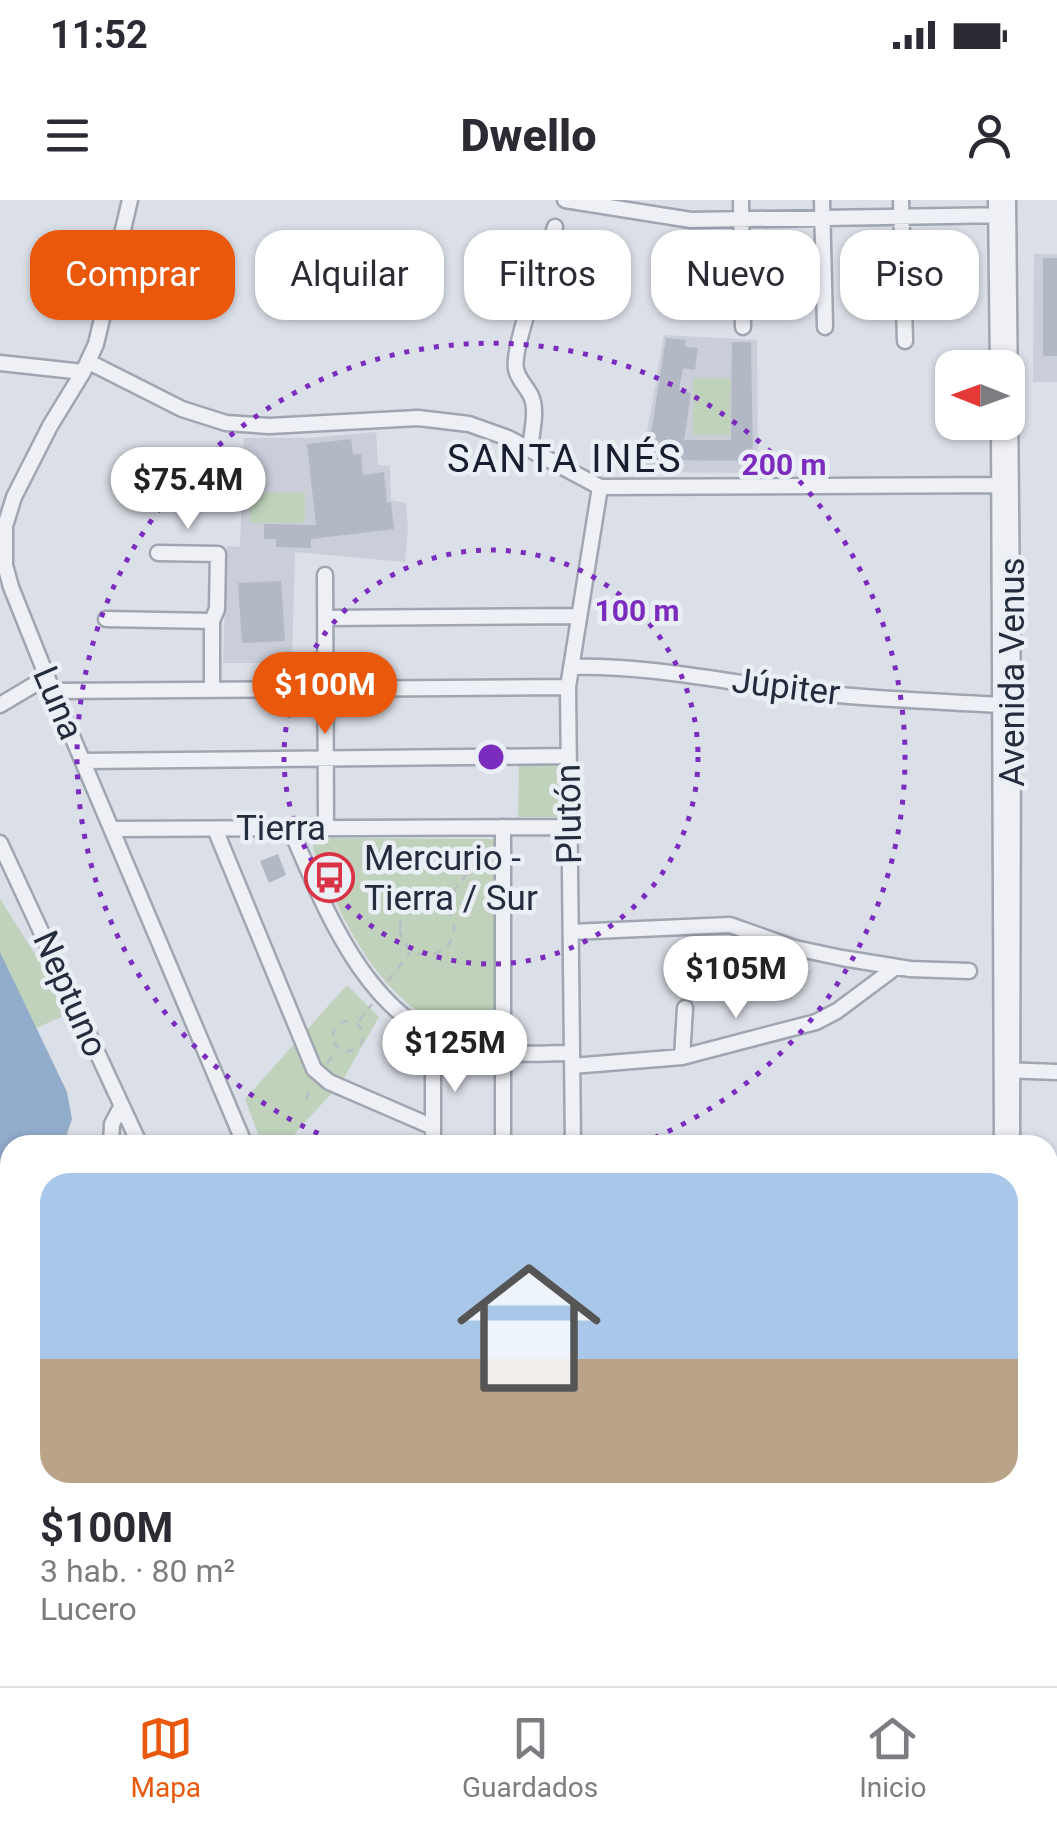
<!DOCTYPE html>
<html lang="es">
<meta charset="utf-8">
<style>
:root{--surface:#fff;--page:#f7f7f7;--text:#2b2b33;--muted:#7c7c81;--line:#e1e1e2;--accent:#ea580c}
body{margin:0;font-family:Roboto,sans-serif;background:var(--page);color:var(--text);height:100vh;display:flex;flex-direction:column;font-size:38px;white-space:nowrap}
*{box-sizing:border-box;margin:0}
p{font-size:32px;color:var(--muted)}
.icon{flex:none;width:55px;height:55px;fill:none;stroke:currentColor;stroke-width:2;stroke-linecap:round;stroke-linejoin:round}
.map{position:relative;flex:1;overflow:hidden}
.drawer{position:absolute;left:0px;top:935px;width:1058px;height:552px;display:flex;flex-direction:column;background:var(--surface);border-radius:30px 30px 0 0;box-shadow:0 2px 8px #0004}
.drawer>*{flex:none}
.hud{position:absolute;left:30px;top:30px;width:998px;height:90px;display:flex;gap:20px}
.needle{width:65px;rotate:271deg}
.buttons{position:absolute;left:935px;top:150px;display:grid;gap:20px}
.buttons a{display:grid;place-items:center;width:90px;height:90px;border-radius:20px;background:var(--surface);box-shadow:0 2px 8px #0004;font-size:50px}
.price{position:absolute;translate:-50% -85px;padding:0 22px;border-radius:35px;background:#fff;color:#222;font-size:32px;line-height:65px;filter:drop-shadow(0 2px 5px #0008)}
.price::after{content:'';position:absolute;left:50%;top:60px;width:30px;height:22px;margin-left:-15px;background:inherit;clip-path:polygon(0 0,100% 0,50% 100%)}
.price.on{background:var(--accent);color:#fff}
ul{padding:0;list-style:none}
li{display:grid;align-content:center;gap:20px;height:530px;padding:0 40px}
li+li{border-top:2px solid var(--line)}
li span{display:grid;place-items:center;height:310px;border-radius:30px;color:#555}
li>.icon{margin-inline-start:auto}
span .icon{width:180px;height:180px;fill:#fffc;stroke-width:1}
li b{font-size:42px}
.pill{padding:0 35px;border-radius:30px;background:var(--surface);box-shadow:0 2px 8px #0004;font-size:35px;line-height:90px}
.pill.on{background:var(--accent);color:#fff}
.status{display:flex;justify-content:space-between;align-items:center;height:70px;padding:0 50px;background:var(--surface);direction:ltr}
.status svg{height:28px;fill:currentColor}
header{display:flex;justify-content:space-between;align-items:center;height:130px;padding:0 40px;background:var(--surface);font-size:45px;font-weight:800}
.tabs{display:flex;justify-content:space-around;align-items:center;height:140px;border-top:2px solid var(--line);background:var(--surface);font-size:28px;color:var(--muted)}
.tabs a{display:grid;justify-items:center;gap:5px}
.tabs .on{color:var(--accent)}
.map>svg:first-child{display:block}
</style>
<div class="status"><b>11:52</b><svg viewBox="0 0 49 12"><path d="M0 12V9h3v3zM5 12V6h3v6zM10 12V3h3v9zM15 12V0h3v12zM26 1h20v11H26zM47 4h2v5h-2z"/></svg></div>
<header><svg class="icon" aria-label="menu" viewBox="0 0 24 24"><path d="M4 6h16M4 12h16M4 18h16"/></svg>Dwello<svg class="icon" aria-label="person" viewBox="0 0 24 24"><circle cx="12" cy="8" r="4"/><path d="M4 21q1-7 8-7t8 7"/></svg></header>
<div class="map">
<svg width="1057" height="1486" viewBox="0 0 1057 1486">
<rect width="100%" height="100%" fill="#dbdfe7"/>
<path fill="#c9ced9" d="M1034,54H1057V182H1033Z
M664,135L757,140L758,273L640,272Z
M376,232L378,265L390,266L391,300L406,303L408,328L405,362L295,352L292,463H223L227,346L240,347L244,238H309Z"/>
<path fill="#c0d2bb" d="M693,178H731L730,235H693Z
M250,292H305V323H250Z
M519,563H560V617H518Z
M317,638L496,639L497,838C481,836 466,835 451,829C378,802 340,716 313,649V641Z
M0,699L37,757L65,815L0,845Z
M347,785L379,817L341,883L295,933V945H262L245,899Z"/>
<path fill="#92accb" d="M0,752L67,892L72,919L63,945H10V1478H236L237,1486H0Z"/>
<path fill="#b2b8c4" d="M1043,58H1057V156H1043Z
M666,138L686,140L685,147L698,148L695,170L683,168L679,190L691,193L684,240H731L732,142H751L753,261L673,260L658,266L646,265Z
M351,239L353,254H361L363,275L384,272L387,303L391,302L394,329L311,339V348L276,347V339H264V324L316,325L307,244Z
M281,381L285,441L242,443L238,383Z
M278,654L286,675L269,683L260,661Z"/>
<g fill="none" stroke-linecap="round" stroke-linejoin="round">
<defs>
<path id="minor" d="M130,0L96,144L83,172L50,226L14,297L5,326V365L11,387L47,477L245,945
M565,0L691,20L1008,15
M741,0L743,127
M822,0L825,127
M901,0L905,141
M996,0L998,168
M1008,0L1013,508L1012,945
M89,162L182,209L226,223L269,226L418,218L469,224L508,238L600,287L1011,285
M0,163L83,172
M999,222L1002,945
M530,250C531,234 538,211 531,196C527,187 518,180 516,169C511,149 547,53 555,27
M158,353L218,354L217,409L212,421V489
M325,375L326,628
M325,418L579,416
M106,419L212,421
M571,467C646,465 719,481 793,490C862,499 932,501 1001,505
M53,491L568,487
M0,505L47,477
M83,561L569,556
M290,628C326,711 368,823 465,848C500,857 537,853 572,853
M113,629L570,627
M215,629L314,869L329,882L433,927
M0,643L140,945
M571,732L730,725L795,748L842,758L910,769L969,771
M682,857L685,808
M572,866L682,857L816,822L837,811L896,767
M1002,870L1057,872
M111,945L112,924L121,907
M433,945V857L437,838
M503,945V627
M573,945L568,487L600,287
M1048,1338L1057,1337
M1032,1478V1486
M721,1486V1478
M1020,1486V1478"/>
</defs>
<use href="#minor" stroke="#a0a6b1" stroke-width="19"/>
<path stroke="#b9bdc5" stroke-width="2.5" stroke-dasharray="8 8" stroke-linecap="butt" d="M284,474L285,463
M400 728a27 27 0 1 1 54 0a27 27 0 1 1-54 0Z
M443,705L490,644
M388,781L410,752
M333 836a15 15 0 1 1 30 0a15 15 0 1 1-30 0Z
M359,821L372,804
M327,863L337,850
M306,899L312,887
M284,1486V1478"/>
<use href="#minor" stroke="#eef0f5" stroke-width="14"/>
</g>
<g fill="none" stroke="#7b2cbf" stroke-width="5" stroke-dasharray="5 10">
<circle cx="491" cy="557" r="207"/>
<path d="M346 945A414 414 0 1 1 636 945"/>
</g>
<defs>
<symbol id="bus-ring" viewBox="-11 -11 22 22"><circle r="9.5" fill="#eaeef5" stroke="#da3245" stroke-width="1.5"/><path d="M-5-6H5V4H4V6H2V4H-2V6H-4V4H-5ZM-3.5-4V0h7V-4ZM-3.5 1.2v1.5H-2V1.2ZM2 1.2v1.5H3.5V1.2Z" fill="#da3245"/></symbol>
</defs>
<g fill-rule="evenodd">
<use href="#bus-ring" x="302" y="650" width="55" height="55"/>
</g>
<g text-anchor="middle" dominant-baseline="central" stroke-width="9" stroke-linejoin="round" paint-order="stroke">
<g font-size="35" fill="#242d3e" stroke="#eaeef5">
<text transform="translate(1012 472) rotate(-90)">Avenida Venus</text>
<text transform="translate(786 487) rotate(7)">Júpiter</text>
<text transform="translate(58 503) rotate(67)">Luna</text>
<text transform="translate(569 614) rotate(-91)">Plutón</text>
<text x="281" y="628">Tierra</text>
<text transform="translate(70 794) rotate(66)">Neptuno</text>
</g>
<g font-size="35" fill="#242d3e" stroke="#eaeef5" text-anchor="start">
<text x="364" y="658">Mercurio -<tspan x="364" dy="40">Tierra / Sur</tspan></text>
</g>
<g font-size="38" letter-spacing="2.5" fill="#171e2f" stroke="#eaeef5">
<text x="565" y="259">SANTA INÉS</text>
</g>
</g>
<circle cx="491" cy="557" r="15" fill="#7b2cbf" stroke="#eaeef5" stroke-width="5"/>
<g font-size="30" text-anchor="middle" font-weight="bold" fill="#7b2cbf" stroke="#eaeef5" stroke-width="9" stroke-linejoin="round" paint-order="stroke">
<text x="784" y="275">200 m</text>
<text x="637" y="421">100 m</text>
</g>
</svg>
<div class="buttons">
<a><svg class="needle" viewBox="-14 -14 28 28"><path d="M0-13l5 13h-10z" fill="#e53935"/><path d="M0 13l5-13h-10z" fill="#7c7c81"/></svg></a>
</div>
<b class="price" style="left:188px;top:332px">$75.4M</b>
<b class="price on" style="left:325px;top:537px">$100M</b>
<b class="price" style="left:736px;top:821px">$105M</b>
<b class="price" style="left:455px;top:895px">$125M</b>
<div class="hud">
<a class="pill on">Comprar</a>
<a class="pill">Alquilar</a>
<a class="pill">Filtros</a>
<a class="pill">Nuevo</a>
<a class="pill">Piso</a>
</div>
<section class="drawer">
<ul>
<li><span style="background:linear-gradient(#a9c7e8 60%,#b9a48a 0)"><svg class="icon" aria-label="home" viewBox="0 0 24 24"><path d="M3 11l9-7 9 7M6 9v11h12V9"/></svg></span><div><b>$100M</b><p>3 hab. · 80 m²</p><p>Lucero</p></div></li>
</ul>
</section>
</div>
<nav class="tabs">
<a class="on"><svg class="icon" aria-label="map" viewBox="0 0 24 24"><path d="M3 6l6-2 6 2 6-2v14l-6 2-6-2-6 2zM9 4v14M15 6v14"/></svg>Mapa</a>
<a><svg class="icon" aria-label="saved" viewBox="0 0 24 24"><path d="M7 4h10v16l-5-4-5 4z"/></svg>Guardados</a>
<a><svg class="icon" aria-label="home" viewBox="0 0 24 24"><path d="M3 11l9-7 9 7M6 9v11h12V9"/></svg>Inicio</a>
</nav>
